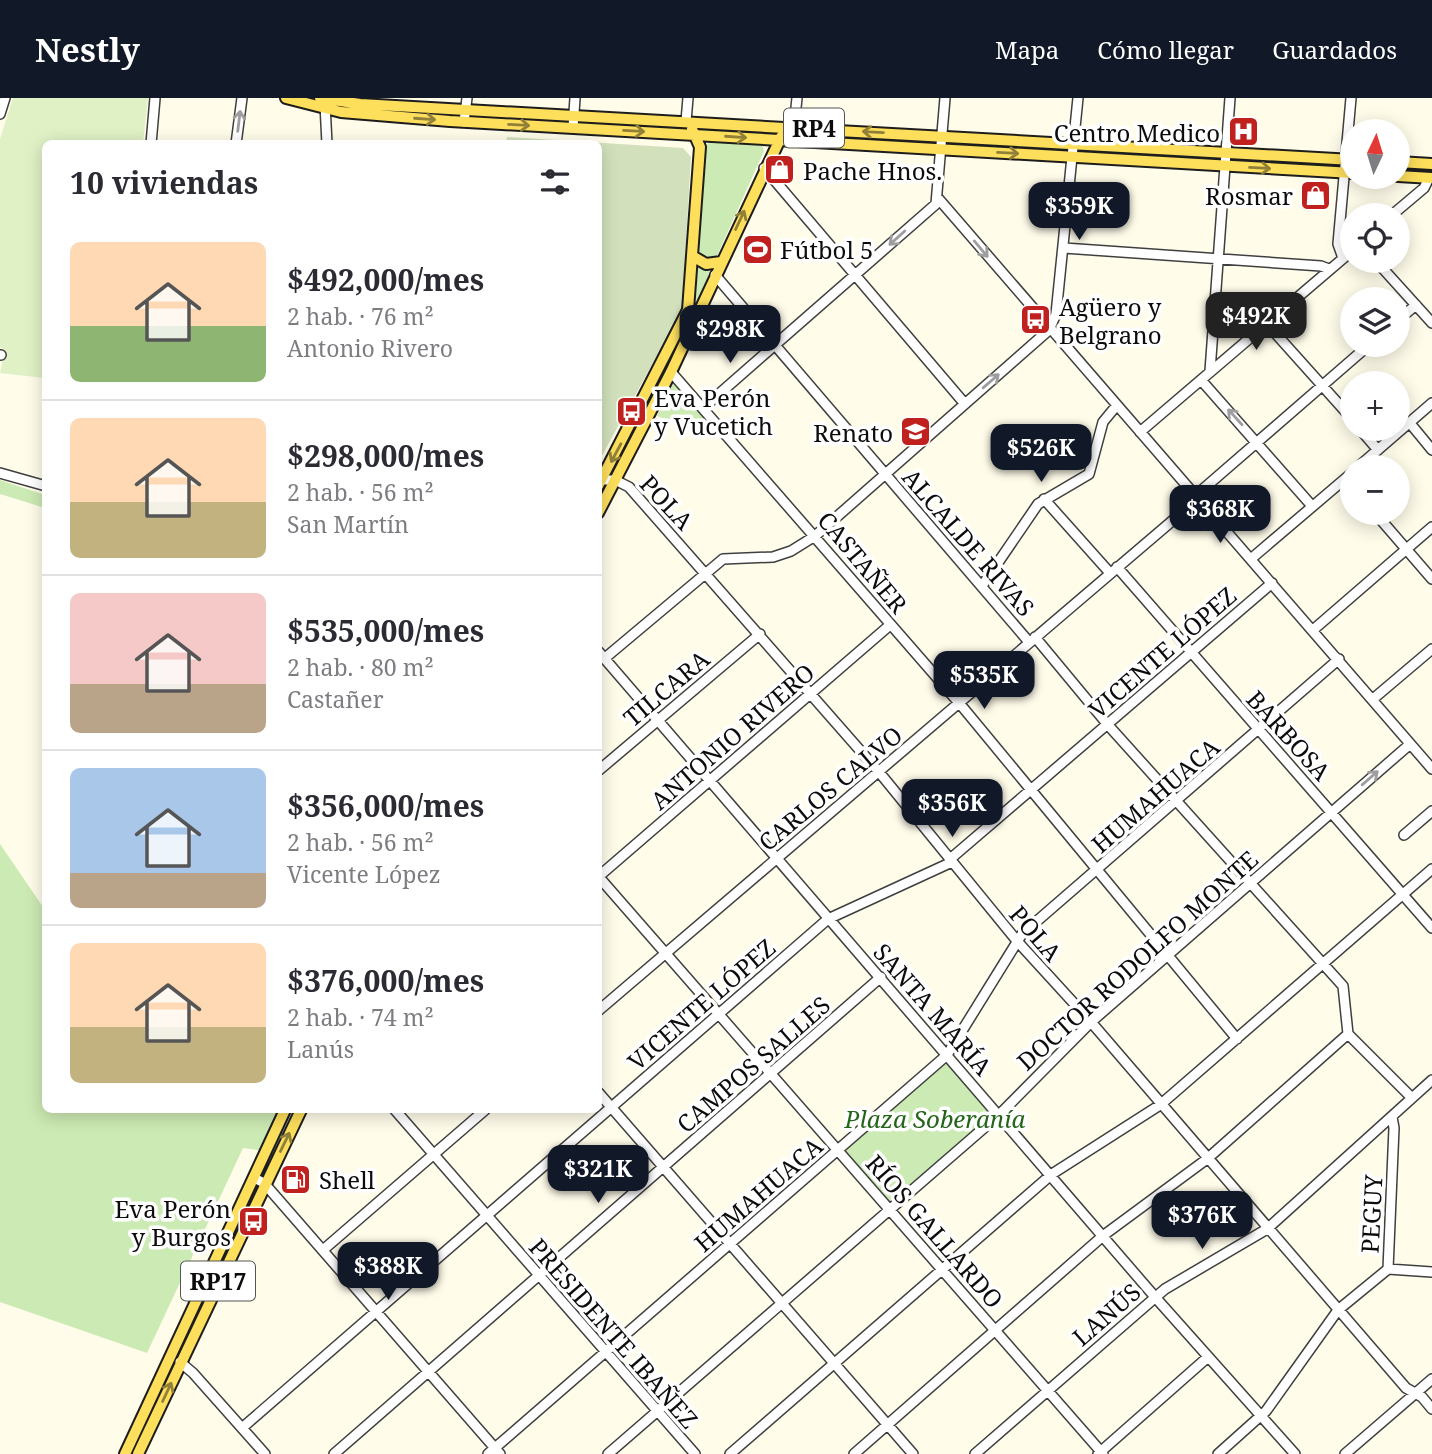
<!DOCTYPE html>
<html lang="es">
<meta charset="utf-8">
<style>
:root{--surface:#fff;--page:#f2f2f3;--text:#2b2b33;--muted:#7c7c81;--line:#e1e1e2;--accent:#111827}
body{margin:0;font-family:"Noto Serif",serif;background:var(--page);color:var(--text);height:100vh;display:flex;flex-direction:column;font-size:26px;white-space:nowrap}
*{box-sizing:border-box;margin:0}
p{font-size:23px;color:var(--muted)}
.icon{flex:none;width:38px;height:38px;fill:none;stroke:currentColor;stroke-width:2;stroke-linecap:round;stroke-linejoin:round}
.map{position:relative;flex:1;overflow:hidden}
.details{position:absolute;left:42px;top:42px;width:560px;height:973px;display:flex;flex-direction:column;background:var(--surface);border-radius:10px;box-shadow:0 4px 18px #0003}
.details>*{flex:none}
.needle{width:46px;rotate:4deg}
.fabs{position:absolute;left:1340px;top:21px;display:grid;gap:14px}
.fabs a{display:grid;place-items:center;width:70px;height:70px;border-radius:50%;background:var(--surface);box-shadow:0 4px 18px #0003;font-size:35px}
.price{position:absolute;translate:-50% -60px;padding:0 16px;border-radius:14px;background:var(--accent);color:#fff;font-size:23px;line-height:46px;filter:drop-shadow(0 2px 4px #0008)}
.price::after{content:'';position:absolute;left:50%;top:42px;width:21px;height:16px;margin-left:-10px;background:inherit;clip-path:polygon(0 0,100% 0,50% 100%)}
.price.current{background:#222;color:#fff}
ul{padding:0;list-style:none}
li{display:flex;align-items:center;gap:21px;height:175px;padding:0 28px}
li+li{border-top:2px solid var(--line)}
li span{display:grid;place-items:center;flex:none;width:196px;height:140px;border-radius:10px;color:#555}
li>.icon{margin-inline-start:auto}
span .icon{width:84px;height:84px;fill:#fffc;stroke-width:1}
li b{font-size:30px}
h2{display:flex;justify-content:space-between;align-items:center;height:84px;padding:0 28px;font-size:30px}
header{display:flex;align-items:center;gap:42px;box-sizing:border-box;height:98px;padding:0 35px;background:var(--accent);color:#fff}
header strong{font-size:33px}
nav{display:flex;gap:38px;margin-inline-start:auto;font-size:24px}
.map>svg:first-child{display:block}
</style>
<header>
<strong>Nestly</strong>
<nav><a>Mapa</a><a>Cómo llegar</a><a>Guardados</a></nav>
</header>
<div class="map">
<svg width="1432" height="1356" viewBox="0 0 1432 1356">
<rect width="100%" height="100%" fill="#fffcea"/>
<path fill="#cceab3" d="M710,43L762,46L764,53L716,160L708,162L698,155L706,48Z
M697,168L705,172L712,170L668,272L615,371L666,271L695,204Z
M673,283L705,321L687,328L657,318Z
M0,382L45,397V410L0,396Z
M0,746L45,812L46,1012H282L266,1053L243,1050L147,1255L0,1204Z
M947,957L1000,1016L891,1111L838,1051Z
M251,1095L254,1096L130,1356Z"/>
<path fill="#d2e1bc" d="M507,39L683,50L691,59L682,212L599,363L598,46L506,45Z"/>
<path fill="#dff1c5" d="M13,0H148L143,45L46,46L45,280L0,275L5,252L0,249V41Z
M748,137L774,147L767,165L741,154Z"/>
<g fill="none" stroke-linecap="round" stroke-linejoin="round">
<defs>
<path id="minor" d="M325,6L327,46
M0,16L5,0
M686,23L688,0
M464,24L467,0
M794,29L797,0
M573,30L575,0
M151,46L155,0
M236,46L242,0
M764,70L965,306
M937,99L1432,671
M1392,117L1424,90L1429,80
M1064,150L1321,168L1329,171
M1343,160L1338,146L1351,0
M1376,163L1432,225
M715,177L1029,544
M1398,222L1416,207
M1267,226L1353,322
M0,257H1
M1210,273L1230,0
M671,274L960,606L1237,941
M1201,282L1312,408
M703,310L936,106L945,0
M1409,324L1432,352
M1360,331L1378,352
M1140,334L1353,152
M1358,369L1432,305
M0,375L46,388
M1346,380L1353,389
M598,382H615L629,389L879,674L1017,843L1091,924L1406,1290L1422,1299L1432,1311
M1044,401L1110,475
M1375,415L1432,481
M1252,460L1353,374
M1117,469L1432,830
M982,488L1038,406L1089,376L1103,324L1117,307
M1313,532L1432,429
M1035,539L1108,627L1343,888L1348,936L1412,1000
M598,553L1155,1199L1295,1356
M605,560L723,461L773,459L791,453L815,438L1049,232L1056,216L1078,0
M1373,601L1432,551
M598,673L760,536
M1404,737L1432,713
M949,762L1272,485
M598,778L1103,1356
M598,779L890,527
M598,913L1192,406L1202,392L1369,247
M598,994L913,1356
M395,1012L695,1356
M254,1080L264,1085L500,1356
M323,1152L485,1012
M1388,1171L1394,1030L1392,1019
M1388,1171L1432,1174
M180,1264L193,1275L265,1356
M242,1330L828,821L952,764
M334,1356L881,879
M488,1356L947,957L1022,836L1339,561
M608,1356L1000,1016L1091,924L1409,647
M730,1356L1052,1076L1160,1007L1432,771
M854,1356L1104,1137L1207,1061L1348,936
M975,1356L1165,1191L1267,1131L1432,982
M1098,1356L1208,1259
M1218,1356L1266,1313L1338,1212L1388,1171
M1345,1356L1432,1281"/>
<path id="major" d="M286,0L341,14L450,23L1353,75
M320,0L360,6L1353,62
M1398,64L1432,66
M1398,78L1432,80
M694,159L706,166L721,164
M598,388L688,212L700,49L692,31
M598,415L671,274L781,39
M125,1356L285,1012
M138,1356L301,1012"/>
</defs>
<use href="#minor" stroke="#3f3f3f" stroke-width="12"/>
<use href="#major" stroke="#1d1d1d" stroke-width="14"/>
<use href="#minor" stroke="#fff" stroke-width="9"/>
<use href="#major" stroke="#fddf5c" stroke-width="10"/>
</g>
<defs><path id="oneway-shaft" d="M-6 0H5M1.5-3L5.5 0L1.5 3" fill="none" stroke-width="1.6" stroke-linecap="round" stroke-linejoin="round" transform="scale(1.75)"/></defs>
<g stroke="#918038">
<use href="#oneway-shaft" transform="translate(425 21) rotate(4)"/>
<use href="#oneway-shaft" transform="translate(519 27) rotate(3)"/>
<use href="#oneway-shaft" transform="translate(634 33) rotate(3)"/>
<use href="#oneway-shaft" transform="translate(873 34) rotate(-177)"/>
<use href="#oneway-shaft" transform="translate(736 39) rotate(4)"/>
<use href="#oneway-shaft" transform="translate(1008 55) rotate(3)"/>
<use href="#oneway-shaft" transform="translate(1260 70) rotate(3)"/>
<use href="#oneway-shaft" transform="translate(740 122) rotate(-65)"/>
<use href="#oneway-shaft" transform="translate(616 355) rotate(118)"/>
<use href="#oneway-shaft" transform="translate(285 1044) rotate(-64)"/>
<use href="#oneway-shaft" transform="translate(167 1294) rotate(-65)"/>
</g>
<g stroke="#9e9e9e">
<use href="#oneway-shaft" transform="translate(239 23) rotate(-83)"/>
<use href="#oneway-shaft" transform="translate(897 140) rotate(138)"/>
<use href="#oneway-shaft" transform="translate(981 151) rotate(50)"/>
<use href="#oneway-shaft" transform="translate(991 283) rotate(-41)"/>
<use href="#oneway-shaft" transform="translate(1235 319) rotate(-132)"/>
<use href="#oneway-shaft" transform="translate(1370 680) rotate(-41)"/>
</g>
<defs>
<symbol id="hospital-square" viewBox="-11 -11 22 22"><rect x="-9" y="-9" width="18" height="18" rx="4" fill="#c0211f" stroke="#fff"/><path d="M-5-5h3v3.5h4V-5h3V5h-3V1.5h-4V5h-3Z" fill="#fff"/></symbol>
<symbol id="shop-square" viewBox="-11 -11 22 22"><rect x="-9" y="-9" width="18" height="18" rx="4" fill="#c0211f" stroke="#fff"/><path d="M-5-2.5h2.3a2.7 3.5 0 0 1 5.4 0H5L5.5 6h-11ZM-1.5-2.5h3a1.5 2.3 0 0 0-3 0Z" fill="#fff"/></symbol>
<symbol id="stadium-square" viewBox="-11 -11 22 22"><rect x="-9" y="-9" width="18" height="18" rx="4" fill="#c0211f" stroke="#fff"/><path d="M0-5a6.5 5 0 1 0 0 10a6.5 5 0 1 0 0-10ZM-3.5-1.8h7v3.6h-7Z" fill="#fff"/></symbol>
<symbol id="bus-square" viewBox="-11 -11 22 22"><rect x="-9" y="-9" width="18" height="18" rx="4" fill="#c0211f" stroke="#fff"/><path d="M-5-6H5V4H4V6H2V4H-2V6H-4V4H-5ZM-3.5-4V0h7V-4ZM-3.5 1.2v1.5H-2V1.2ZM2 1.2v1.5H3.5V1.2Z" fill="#fff"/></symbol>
<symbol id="school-square" viewBox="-11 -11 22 22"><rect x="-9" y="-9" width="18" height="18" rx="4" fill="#c0211f" stroke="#fff"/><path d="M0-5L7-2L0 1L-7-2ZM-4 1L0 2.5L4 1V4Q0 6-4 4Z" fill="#fff"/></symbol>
<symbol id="fuel-square" viewBox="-11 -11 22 22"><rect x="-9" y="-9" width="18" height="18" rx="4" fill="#c0211f" stroke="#fff"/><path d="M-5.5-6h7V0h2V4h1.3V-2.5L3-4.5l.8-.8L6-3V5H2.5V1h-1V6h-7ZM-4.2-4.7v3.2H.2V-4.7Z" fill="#fff"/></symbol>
</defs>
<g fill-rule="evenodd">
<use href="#hospital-square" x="1226" y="16" width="35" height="35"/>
<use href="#shop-square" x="762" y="54" width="35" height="35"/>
<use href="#shop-square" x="1298" y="80" width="35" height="35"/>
<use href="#stadium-square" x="740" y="134" width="35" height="35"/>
<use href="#bus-square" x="1018" y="204" width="35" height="35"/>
<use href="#bus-square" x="614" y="296" width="35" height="35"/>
<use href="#school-square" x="898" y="316" width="35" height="35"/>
<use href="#fuel-square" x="278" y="1064" width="35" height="35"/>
<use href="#bus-square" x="236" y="1106" width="35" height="35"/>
</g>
<g text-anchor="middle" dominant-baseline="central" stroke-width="7" stroke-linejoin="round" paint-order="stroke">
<g fill="#fff" stroke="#555" stroke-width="2">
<rect x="784" y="10.5" width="60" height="39" rx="5"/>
<rect x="181" y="1163.5" width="74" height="39" rx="5"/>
</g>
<g font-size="23" font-weight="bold" fill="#0c0c0c">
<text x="814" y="30">RP4</text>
<text x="218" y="1183">RP17</text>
</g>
<g font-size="24" fill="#0c0c0c" stroke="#fff" text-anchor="start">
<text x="1220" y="34" text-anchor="end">Centro Medico</text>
<text x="803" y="72">Pache Hnos.</text>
<text x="1293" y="97" text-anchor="end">Rosmar</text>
<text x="780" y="151">Fútbol 5</text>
<text x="1059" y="208">Agüero y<tspan x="1059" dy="28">Belgrano</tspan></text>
<text x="654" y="299">Eva Perón<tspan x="654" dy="28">y Vucetich</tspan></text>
<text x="893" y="334" text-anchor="end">Renato</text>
<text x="319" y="1081">Shell</text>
<text x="231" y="1110" text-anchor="end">Eva Perón<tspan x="231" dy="28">y Burgos</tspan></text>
</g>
<g font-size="24" fill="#0c0c0c" stroke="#fff">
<text transform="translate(667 404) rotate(47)">POLA</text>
<text transform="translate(969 444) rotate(49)">ALCALDE RIVAS</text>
<text transform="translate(863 464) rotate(50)">CASTAÑER</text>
<text transform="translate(1162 554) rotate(-41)">VICENTE LÓPEZ</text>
<text transform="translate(666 590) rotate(-40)">TILCARA</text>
<text transform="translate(1289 637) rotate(48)">BARBOSA</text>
<text transform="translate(732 638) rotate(-41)">ANTONIO RIVERO</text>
<text transform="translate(830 690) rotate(-40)">CARLOS CALVO</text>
<text transform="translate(1155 697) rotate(-41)">HUMAHUACA</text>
<text transform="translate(1036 835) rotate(49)">POLA</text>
<text transform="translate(1137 862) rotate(-42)">DOCTOR RODOLFO MONTE</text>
<text transform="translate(701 906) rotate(-41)">VICENTE LÓPEZ</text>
<text transform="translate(933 911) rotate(49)">SANTA MARÍA</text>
<text transform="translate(753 966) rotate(-41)">CAMPOS SALLES</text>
<text transform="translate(758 1096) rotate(-41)">HUMAHUACA</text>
<text transform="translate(1371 1116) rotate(-87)">PEGUY</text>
<text transform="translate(935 1133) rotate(49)">RÍOS GALLARDO</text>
<text transform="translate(1106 1216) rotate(-41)">LANÚS</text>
<text transform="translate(614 1235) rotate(49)">PRESIDENTE IBAÑEZ</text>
</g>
<g font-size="24" font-style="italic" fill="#25651a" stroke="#fff">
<text x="935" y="1020">Plaza Soberanía</text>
</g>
</g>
</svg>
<div class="fabs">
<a><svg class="needle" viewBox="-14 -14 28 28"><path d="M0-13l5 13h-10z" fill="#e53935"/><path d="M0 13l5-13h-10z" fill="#7c7c81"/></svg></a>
<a><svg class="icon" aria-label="locate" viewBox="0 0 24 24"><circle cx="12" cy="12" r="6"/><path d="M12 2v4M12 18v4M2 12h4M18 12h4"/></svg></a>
<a><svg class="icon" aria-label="layers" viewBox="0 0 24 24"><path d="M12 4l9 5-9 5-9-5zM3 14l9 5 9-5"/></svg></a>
<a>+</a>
<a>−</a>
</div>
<b class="price" style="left:1079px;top:144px">$359K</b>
<b class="price current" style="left:1256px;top:254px">$492K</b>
<b class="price" style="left:730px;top:267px">$298K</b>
<b class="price" style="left:1041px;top:386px">$526K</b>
<b class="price" style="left:1220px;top:447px">$368K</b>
<b class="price" style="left:984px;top:613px">$535K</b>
<b class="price" style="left:952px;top:741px">$356K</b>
<b class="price" style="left:598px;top:1107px">$321K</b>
<b class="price" style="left:1202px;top:1153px">$376K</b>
<b class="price" style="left:388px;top:1204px">$388K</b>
<section class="details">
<h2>10 viviendas<svg class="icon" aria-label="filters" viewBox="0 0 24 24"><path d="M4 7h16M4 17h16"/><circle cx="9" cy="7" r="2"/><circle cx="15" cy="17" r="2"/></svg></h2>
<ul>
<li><span style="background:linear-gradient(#ffd9b3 60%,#8fb573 0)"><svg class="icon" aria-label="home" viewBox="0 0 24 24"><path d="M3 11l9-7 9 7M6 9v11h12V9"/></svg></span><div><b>$492,000/mes</b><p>2 hab. · 76 m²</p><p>Antonio Rivero</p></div></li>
<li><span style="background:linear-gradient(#ffd9b3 60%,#c2b280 0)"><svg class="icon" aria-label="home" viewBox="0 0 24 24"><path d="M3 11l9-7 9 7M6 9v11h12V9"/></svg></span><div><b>$298,000/mes</b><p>2 hab. · 56 m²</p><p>San Martín</p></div></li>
<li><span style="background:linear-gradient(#f6c9c9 65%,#b9a48a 0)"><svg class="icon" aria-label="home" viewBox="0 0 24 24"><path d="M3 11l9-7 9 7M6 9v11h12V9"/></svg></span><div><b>$535,000/mes</b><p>2 hab. · 80 m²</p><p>Castañer</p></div></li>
<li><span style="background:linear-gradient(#a9c7e8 75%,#b9a48a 0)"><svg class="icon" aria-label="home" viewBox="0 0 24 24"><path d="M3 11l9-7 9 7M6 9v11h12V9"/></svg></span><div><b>$356,000/mes</b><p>2 hab. · 56 m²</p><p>Vicente López</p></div></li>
<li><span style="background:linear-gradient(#ffd9b3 60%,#c2b280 0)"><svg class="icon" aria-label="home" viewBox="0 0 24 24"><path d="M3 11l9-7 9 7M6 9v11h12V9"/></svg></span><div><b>$376,000/mes</b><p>2 hab. · 74 m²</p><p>Lanús</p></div></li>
</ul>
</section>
</div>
